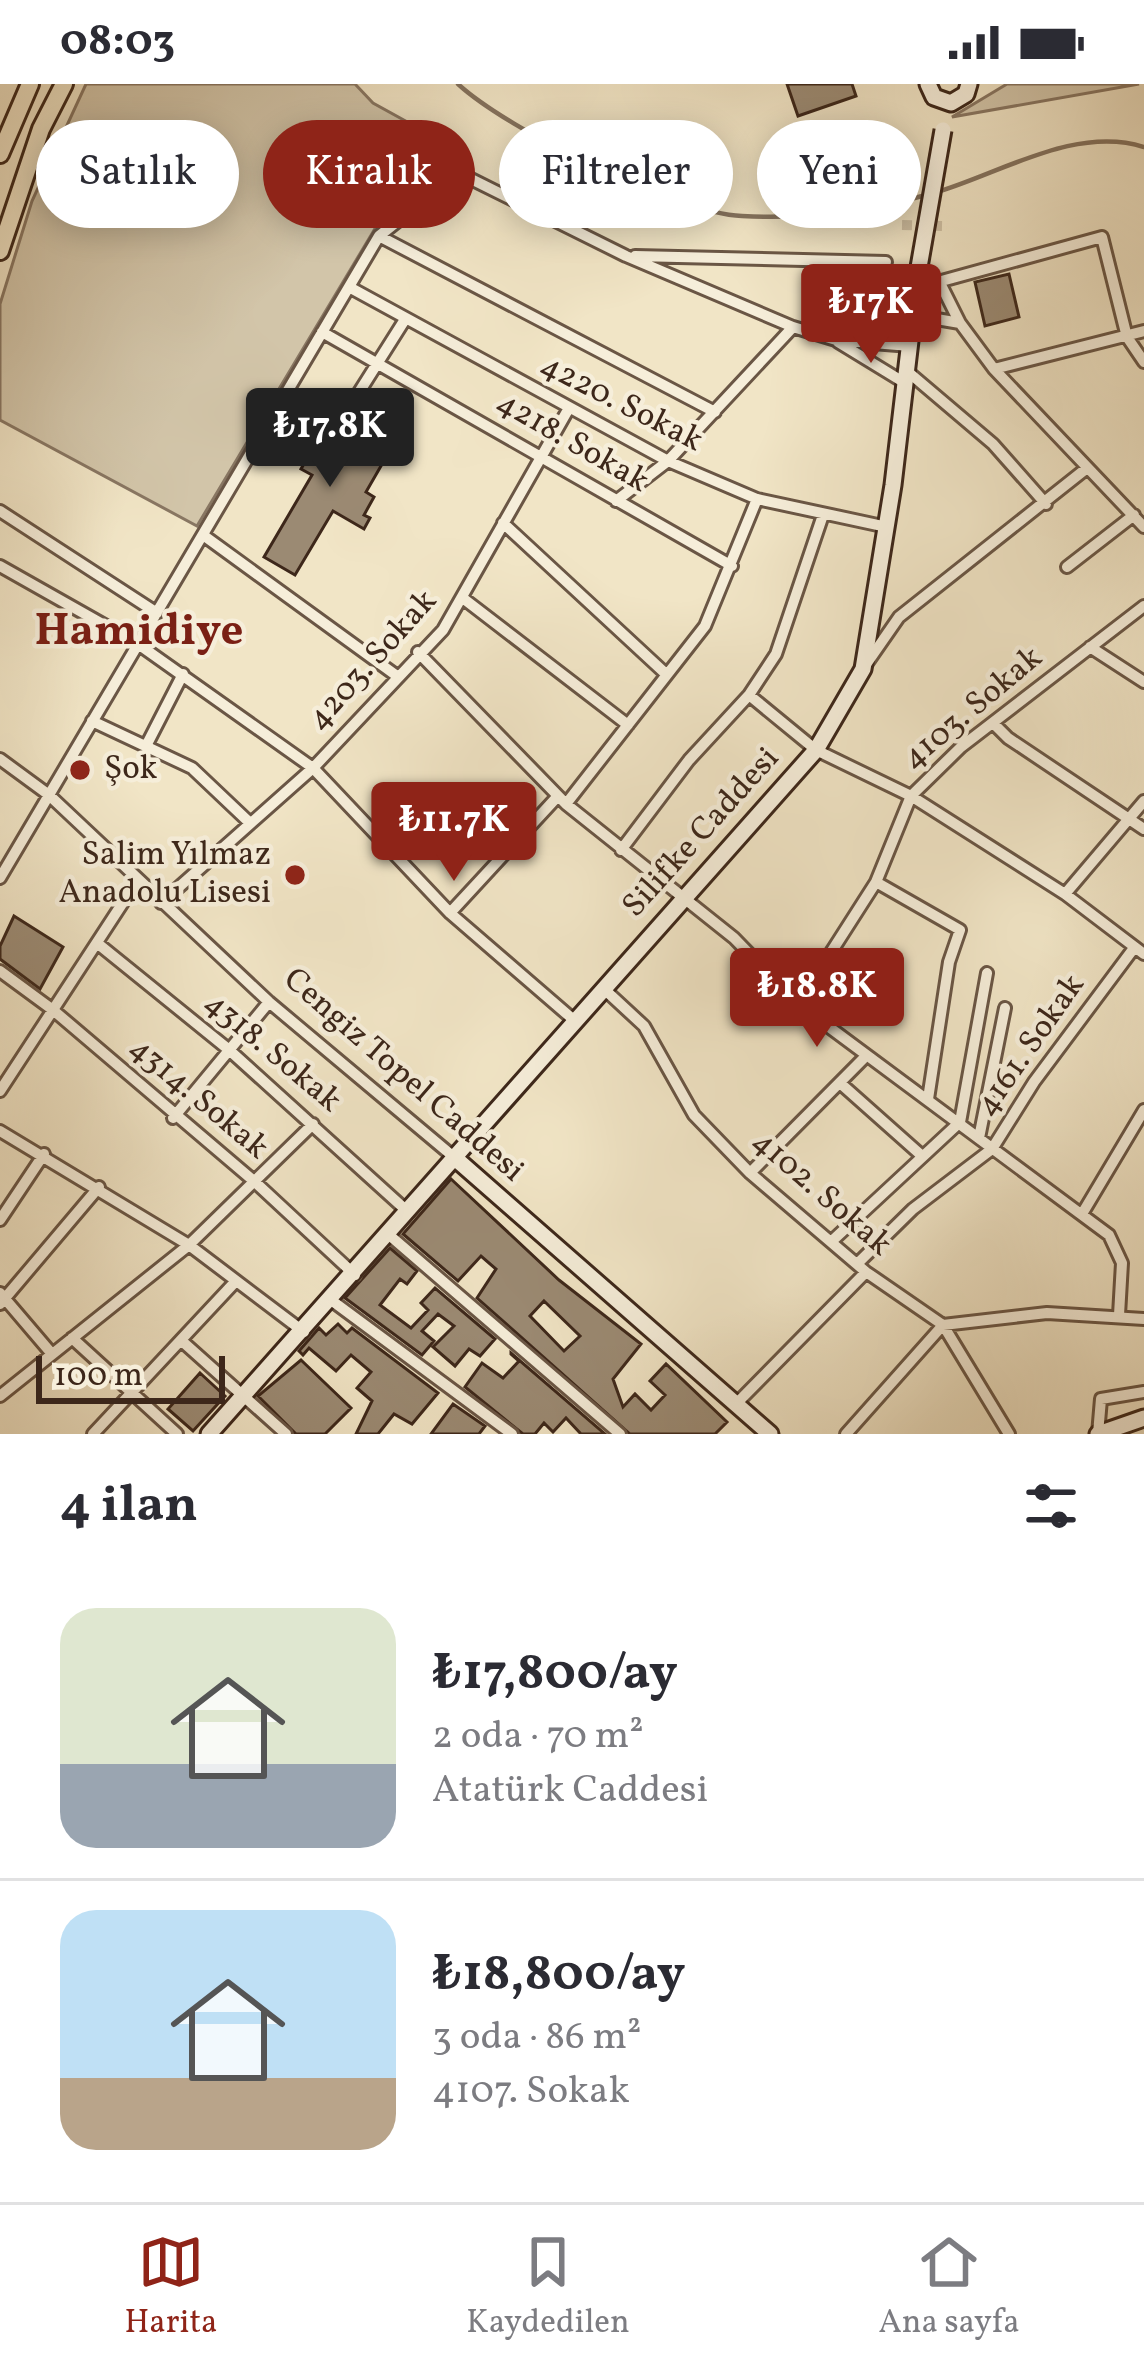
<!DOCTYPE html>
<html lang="tr">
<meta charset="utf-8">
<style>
:root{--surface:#fff;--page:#f7f7f7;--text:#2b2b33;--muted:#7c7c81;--line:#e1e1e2;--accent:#8f2418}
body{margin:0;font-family:Vollkorn,serif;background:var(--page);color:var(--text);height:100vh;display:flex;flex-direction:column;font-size:45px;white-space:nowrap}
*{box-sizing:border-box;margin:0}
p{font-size:39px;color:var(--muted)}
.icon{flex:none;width:66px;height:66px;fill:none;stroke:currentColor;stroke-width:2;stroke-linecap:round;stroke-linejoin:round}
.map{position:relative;height:1350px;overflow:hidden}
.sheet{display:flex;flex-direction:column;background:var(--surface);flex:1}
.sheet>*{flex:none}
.banner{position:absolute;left:36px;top:36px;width:1074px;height:108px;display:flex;gap:24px}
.scale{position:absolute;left:36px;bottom:30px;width:189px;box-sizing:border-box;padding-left:12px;border:6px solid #3d271a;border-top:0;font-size:33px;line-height:42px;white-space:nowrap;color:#3d271a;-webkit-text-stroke:9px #f6eeda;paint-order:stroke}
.price{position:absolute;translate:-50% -102px;padding:0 27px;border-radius:12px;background:var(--accent);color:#fff;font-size:39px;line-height:78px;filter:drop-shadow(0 3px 6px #0008)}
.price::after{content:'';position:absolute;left:50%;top:72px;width:36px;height:27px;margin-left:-18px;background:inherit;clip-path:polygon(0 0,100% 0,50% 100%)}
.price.active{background:#222;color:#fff}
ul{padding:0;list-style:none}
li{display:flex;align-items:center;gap:36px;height:300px;padding:0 60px}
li+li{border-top:3px solid var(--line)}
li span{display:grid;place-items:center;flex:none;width:336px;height:240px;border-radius:36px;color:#555}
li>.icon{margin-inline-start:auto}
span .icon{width:144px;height:144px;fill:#fffc;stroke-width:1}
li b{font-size:51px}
h2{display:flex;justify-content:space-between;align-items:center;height:144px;padding:0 60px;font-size:51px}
.pill{padding:0 42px;border-radius:54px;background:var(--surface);box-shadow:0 6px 30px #0003;font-size:42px;line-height:108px}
.pill.active{background:var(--accent);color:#fff}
.status{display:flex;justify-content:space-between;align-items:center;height:84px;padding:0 60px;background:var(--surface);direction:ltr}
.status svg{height:33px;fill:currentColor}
.dock{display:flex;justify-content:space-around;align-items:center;height:168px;border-top:3px solid var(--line);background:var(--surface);font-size:33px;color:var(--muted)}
.dock a{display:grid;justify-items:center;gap:6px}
.dock .active{color:var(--accent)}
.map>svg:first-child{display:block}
</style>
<div class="status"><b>08:03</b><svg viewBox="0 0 49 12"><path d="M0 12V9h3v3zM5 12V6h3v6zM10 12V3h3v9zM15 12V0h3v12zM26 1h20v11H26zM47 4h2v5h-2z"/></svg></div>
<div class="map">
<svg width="1144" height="1350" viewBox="0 0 1144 1350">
<rect width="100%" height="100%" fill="#f1e5c6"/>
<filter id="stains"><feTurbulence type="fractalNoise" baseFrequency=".00167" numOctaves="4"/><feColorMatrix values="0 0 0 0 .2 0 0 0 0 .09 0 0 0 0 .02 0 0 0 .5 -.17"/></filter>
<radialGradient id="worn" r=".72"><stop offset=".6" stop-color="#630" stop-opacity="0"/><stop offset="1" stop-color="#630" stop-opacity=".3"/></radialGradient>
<path fill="#d2c5a9" stroke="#887662" stroke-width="3" d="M86,0H355L373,19L431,51L197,442L0,336V220L32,117Z
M1007,0H1139L952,33Z"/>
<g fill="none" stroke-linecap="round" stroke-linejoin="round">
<path stroke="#84725e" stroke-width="4.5" d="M458,0C508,46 675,129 742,132C804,135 866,128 926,111
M937,108C1001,89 1076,41 1144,63"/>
</g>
<path fill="#9b8a73" stroke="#3d271a" stroke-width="3" fill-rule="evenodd" d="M787,0H852L856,12L798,32Z
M1009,190L1019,233L985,242L975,198Z
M334,329L376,354L374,359L389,368L366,408L374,413L364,431L370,434L364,445L333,427L295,491L264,473L312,391L301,385Z
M14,832L63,863L40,905L0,875V862Z
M451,1095L559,1196L641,1260L613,1295L623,1323L635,1310L651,1326L665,1311L650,1297L666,1280L727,1338L715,1350H630L477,1214L496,1185L481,1172L458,1197L403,1150ZM544,1217L580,1252L564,1267L530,1232Z
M390,1164L417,1187L407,1200L400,1195L380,1221L411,1244L428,1226L421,1219L435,1204L495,1255L480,1272L469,1265L455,1282L433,1263L454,1242L438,1230L422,1247L434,1257L422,1271L345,1214Z
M338,1240L347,1249L352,1244L438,1309L412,1340L394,1330L378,1350H356L372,1317L357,1304L371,1288L351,1271L336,1287L309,1264L303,1271L299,1267L319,1244L326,1251Z
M511,1270V1269L605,1350H581L566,1334L553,1348L544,1339L535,1350H523L465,1303L482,1279L503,1294L519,1277Z
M301,1276L351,1324L325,1350H296L258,1312Z
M200,1289L225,1312L193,1347L168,1325Z
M453,1320L485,1342L479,1350H431Z"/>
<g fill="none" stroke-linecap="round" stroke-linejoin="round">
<path stroke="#cdbfa4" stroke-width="10" stroke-dasharray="10 5" stroke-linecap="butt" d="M902,141L947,142"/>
<defs>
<path id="street" d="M379,152L715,328
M635,172L886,178
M349,203L668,377L757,415L887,443
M916,204L1102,153L1127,253L1144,278
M913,231L960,239L940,199
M960,239L994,285L1144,443
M322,248L732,482
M843,254L868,247L915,218
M838,258L905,299
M994,285L1144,247
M907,287L993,360L1046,420
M351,321L404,237
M616,417L668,377L793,243
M0,427L157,529
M503,439L666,590
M203,451L397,592
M0,482L138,560L313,684L450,829L575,937
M1067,483L1134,431
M464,515L628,641
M1090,563L1144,598
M418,568L566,720L734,854L798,920L1109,1151L1122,1179L1119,1231
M865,582L899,533L1087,384
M749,611L816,666L911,712L1065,810L1144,870
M92,637L192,684L250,739
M993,639L1008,654L1144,745
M146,662L183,590
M0,675L49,711L269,918L455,1074
M566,720L705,542L757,415
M621,766L689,676L749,611L776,570L823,431
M0,794L379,152L442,102L467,93L626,172L793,243L836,256L910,262
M876,798L960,846L949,878L928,1015
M1065,810L1144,717
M161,819L313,684L443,546L569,324
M450,829L558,712
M97,859L228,965L407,1127
M0,887L53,926L255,1098L355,1191
M603,904L644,942L694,1031L750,1089L866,1188L943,1241L1009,1350
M798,920L876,798L911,712L961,663L1144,522
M840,999L921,1071
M0,1007L137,797
M173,1034L269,918
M0,1047L189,1161L304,1248
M979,1054L1005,924
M750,1089L864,974
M1082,1130L1144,1026
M0,1136L44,1070
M388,1150L620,1350
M833,1156L960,1038L987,889
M857,1180L913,1125L992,1065L1034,998L1134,864
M0,1209L52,1270
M331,1216L512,1350
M0,1220L99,1103
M72,1254L177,1350
M183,1258L286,1350
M0,1312L189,1161L313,1040
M737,1319L866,1188
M93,1350L235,1198
M846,1350L943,1241L1047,1229L1144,1235
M1098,1350L1101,1315L1144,1308"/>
<path id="secondary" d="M928,0L934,13L951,19L966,10L969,0
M455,1074L770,1350
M209,1350L816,666L863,585L893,401L918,189
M1098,1350L1144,1334"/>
<path id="primary" d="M0,70L30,0
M0,167L41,45L64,0"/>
</defs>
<use href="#street" stroke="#6a5645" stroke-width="16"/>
<use href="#secondary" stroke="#3d271a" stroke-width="21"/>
<use href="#primary" stroke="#3d271a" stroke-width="22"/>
<use href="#street" stroke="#f6eeda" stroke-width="10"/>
<use href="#secondary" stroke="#f6eeda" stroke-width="15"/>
<use href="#primary" stroke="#f1e5c6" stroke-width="16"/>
<defs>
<path id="secondary-bridge" d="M918,189L943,46"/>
</defs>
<use href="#secondary-bridge" stroke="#3d271a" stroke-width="21" stroke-linecap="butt"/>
<use href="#secondary-bridge" stroke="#f6eeda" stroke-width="15"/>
</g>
<g fill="#8f2418" stroke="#f6eeda" stroke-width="4.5">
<circle cx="80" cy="686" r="12"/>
<circle cx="295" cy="791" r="12"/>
</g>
<g text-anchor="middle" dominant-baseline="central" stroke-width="9" stroke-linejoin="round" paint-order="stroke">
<g font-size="33" fill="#3d271a" stroke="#f6eeda">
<text transform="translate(621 320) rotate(27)">4220. Sokak</text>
<text transform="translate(572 359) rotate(30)">4218. Sokak</text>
<text transform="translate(373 577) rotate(-48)">4203. Sokak</text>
<text transform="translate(973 625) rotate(-40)">4103. Sokak</text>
<text transform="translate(702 749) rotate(-48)">Silifke Caddesi</text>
<text transform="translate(1031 962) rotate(-55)">4161. Sokak</text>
<text transform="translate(272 969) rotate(40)">4318. Sokak</text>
<text transform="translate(403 992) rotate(41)">Cengiz Topel Caddesi</text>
<text transform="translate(198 1015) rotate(40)">4314. Sokak</text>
<text transform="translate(821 1110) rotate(41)">4102. Sokak</text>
</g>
<g font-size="33" fill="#3d271a" stroke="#f6eeda" text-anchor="start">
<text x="104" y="686">Şok</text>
<text x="271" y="772" text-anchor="end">Salim Yılmaz<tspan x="271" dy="38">Anadolu Lisesi</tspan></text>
</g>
<g font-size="45" font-weight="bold" fill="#7a1f14" stroke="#f6eeda">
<text x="139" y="548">Hamidiye</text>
</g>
</g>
<rect width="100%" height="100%" filter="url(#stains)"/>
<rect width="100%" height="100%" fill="url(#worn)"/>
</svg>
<div class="scale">100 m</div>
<b class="price" style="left:871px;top:282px">₺17K</b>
<b class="price active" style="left:330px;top:406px">₺17.8K</b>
<b class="price" style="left:454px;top:800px">₺11.7K</b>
<b class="price" style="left:817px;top:966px">₺18.8K</b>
<div class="banner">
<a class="pill">Satılık</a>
<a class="pill active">Kiralık</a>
<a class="pill">Filtreler</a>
<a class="pill">Yeni</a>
</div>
</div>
<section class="sheet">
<h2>4 ilan<svg class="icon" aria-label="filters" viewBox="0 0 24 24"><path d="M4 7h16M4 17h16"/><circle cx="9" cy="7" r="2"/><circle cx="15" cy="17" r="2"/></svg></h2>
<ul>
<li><span style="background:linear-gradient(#dfe7d0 65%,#9aa5b1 0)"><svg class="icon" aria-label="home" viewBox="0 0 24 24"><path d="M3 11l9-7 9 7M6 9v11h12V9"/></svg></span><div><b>₺17,800/ay</b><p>2 oda · 70 m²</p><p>Atatürk Caddesi</p></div></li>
<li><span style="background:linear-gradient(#bfe0f5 70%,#b9a48a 0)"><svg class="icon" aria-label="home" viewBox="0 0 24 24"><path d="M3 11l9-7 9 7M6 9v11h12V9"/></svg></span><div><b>₺18,800/ay</b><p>3 oda · 86 m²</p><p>4107. Sokak</p></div></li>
</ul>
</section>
<nav class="dock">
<a class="active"><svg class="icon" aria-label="map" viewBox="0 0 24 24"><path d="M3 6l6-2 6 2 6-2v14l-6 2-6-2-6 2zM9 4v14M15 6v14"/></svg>Harita</a>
<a><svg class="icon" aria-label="saved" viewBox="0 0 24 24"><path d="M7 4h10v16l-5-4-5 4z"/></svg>Kaydedilen</a>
<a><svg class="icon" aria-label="home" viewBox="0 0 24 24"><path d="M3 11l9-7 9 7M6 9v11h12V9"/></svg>Ana sayfa</a>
</nav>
